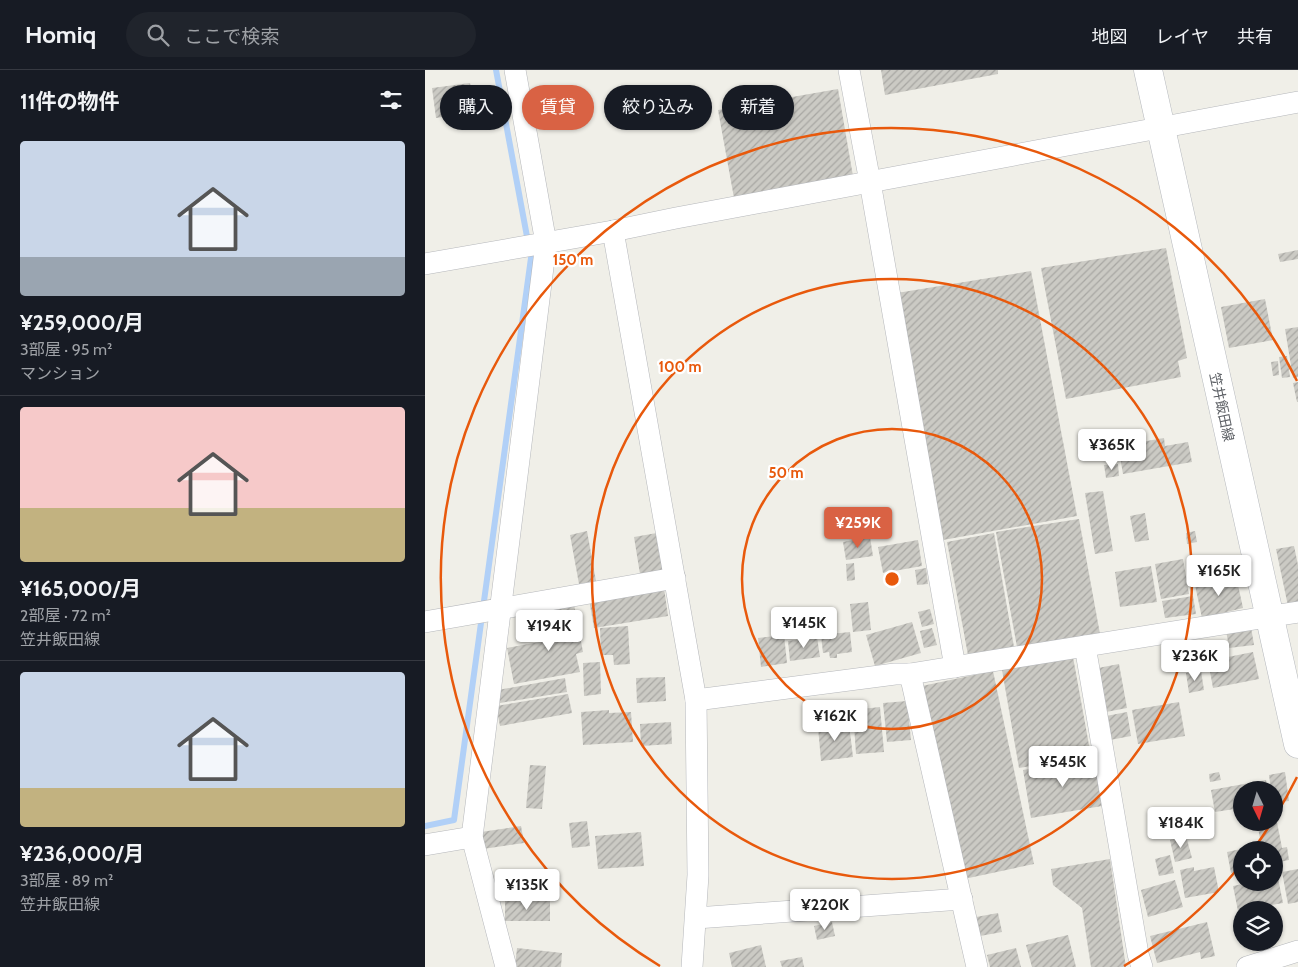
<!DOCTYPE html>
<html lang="ja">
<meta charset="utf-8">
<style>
body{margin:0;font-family:Cabin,"Noto Sans JP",sans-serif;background:#20242c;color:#f1f3f6;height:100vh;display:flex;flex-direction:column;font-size:19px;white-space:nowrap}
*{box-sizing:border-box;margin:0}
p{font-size:16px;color:#9ea1a6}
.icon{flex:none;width:28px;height:28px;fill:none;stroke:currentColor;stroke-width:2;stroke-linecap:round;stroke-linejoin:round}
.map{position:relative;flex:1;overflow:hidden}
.side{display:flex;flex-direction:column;background:#171b24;width:425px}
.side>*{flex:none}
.top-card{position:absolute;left:15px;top:15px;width:475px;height:45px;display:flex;gap:10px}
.needle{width:32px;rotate:175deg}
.buttons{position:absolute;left:808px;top:711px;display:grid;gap:10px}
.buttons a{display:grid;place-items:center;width:50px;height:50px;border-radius:50%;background:#171b24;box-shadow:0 1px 4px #0004;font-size:25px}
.price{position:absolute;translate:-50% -42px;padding:0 11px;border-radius:5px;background:#fff;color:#222;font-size:16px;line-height:32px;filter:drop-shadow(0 1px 2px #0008)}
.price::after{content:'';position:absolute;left:50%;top:30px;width:15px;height:11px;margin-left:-8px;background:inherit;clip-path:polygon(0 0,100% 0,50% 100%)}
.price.selected{background:#d96244;color:#fff}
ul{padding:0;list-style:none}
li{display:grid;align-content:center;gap:10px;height:265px;padding:0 20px}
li+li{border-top:1px solid #363941}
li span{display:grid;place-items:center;height:155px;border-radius:5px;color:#555}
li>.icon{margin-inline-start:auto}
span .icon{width:90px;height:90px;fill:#fffc;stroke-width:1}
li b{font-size:21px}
h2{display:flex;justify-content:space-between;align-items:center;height:60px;padding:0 20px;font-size:21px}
.chip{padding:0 18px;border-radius:22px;background:#171b24;box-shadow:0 1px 4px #0004;font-size:18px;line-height:45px}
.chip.selected{background:#d96244;color:#fff}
header{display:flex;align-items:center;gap:30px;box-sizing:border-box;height:70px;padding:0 25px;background:#171b24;border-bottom:1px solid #363941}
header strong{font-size:24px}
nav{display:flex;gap:28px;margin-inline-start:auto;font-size:18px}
.search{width:350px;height:45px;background:#20242c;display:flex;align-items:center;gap:12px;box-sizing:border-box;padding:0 18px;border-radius:28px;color:#9ea1a6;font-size:19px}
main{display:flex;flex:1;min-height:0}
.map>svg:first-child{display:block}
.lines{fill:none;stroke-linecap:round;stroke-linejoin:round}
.stream{stroke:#b1d0f7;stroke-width:6}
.building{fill:url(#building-hatch)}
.minor-casing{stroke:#b5b7bb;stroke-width:22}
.secondary-casing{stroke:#b6b9be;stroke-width:29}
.minor{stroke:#fff;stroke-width:21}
.secondary{stroke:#fff;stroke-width:28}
.ring{fill:none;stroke:#e8590c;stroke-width:2.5}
.labels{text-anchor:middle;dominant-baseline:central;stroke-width:4.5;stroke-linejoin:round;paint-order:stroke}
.street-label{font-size:14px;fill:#5f6267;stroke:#fff}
.centre{fill:#e8590c;stroke:#fff;stroke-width:2.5}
.ring-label{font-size:15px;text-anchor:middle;font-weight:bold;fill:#e8590c;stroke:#fff;stroke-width:4.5;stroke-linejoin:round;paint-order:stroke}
</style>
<header>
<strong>Homiq</strong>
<div class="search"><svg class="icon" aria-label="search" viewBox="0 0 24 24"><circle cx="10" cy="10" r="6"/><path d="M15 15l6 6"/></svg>ここで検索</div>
<nav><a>地図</a><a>レイヤ</a><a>共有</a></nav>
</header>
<main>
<section class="side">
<h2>11件の物件<svg class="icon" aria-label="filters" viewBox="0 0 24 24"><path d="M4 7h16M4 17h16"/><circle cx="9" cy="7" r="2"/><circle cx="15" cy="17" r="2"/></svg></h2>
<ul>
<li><span style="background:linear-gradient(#c9d6e8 75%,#9aa5b1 0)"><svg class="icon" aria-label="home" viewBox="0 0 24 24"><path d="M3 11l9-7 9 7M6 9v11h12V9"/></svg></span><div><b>¥259,000/月</b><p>3部屋 · 95 m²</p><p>マンション</p></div></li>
<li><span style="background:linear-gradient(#f6c9c9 65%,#c2b280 0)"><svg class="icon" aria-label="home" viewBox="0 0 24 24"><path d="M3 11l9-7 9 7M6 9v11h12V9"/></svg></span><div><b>¥165,000/月</b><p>2部屋 · 72 m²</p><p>笠井飯田線</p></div></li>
<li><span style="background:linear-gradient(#c9d6e8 75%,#c2b280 0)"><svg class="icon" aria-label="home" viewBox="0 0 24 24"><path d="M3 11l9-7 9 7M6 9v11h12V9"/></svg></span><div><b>¥236,000/月</b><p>3部屋 · 89 m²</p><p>笠井飯田線</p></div></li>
</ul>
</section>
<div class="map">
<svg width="873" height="897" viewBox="0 0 873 897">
<defs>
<pattern id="building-hatch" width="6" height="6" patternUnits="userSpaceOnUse" patternTransform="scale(1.25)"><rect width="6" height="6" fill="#cbcac4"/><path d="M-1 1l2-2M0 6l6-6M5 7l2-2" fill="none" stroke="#a8a7a3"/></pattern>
</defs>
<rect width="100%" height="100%" fill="#f0efe8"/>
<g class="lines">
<polyline class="stream" points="0,756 29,750 106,188 71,0"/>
</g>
<g class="building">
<polygon points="456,0 573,0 573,4 460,25"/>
<polygon points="45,13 50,42 11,48 7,18"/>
<polygon points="413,19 428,106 309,128 293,40"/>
<polygon points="741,178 762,288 753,291 756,307 641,329 616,198"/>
<polygon points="873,180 873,189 855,192 853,184"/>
<polygon points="606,201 652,446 518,470 472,223"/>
<polygon points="840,229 848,270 804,278 796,237"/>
<polygon points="873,257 873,307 868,308 860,259"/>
<polygon points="862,286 865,307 857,308 854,287"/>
<polygon points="853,291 854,305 848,306 846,292"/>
<polygon points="873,312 873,332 872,332 868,313"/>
<polygon points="739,368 740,376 763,372 767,392 698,404 693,376"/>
<polygon points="693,394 694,406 681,408 679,395"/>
<polygon points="678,421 688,481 670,484 660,423"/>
<polygon points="720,443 724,470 710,472 705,446"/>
<polygon points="654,449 675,564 592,577 571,462"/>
<polygon points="162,461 171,511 154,514 145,465"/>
<polygon points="770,461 772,472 762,474 761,463"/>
<polygon points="232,463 238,501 215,504 209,467"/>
<polygon points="569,463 589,577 543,585 522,472"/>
<polygon points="445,467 448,486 421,490 418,472"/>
<polygon points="493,470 497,496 458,503 453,477"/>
<polygon points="869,476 873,495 873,534 863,536 851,479"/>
<polygon points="758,489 764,524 736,529 730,494"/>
<polygon points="429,493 430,510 422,511 421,494"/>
<polygon points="726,496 732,532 695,537 690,502"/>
<polygon points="501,498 503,514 492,515 490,500"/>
<polygon points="811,506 818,538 777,548 770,515"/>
<polygon points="239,518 243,546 169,558 164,529"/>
<polygon points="768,526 771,544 740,548 737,531"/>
<polygon points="443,532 446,560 428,562 425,534"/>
<polygon points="149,534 158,582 151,584 155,602 89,614 82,578 136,568 130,538"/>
<polygon points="505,539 509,554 497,557 493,542"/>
<polygon points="487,552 496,583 450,596 441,565"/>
<polygon points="203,556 205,594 189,595 188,585 176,585 175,558"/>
<polygon points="826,557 829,575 804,578 801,560"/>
<polygon points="507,558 512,575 499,578 495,561"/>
<polygon points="425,562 427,582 412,584 412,588 405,588 404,582 398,583 396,565"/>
<polygon points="359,565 362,593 336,597 333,568"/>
<polygon points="392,567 395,587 365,591 363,571"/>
<polygon points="802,581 803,587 828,582 834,609 788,618 782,585"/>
<polygon points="648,587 666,686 594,698 577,600"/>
<polygon points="175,592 176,624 159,626 158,593"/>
<polygon points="694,594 702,638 681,642 673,598"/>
<polygon points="568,601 609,794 539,809 497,616"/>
<polygon points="776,601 779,620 764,623 761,603"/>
<polygon points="240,607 241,631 212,633 211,608"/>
<polygon points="140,608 142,622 75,633 73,620"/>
<polygon points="143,624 147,643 75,656 71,636"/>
<polygon points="482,631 486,670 462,672 458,633"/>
<polygon points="754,632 760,666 713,674 707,640"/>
<polygon points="455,637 459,682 431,684 428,640"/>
<polygon points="184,640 184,643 206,642 208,672 158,675 156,642"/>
<polygon points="702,642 706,666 685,670 681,646"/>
<polygon points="246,652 247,674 216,676 215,654"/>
<polygon points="424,654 428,687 396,691 393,657"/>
<polygon points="669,688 677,736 606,748 598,700"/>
<polygon points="105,695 121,696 117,739 101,738"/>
<polygon points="794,702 796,710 785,712 784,704"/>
<polygon points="860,702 864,731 849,733 849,720 846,720 844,705"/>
<polygon points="841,710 843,720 816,720 816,738 790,742 786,720"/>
<polygon points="849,747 851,747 857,778 862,777 864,790 849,793 849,780 837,780 832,752 849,752"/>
<polygon points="162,751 165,776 147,778 144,753"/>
<polygon points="96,756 99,773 58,779 56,762"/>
<polygon points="216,762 219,796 173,799 170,766"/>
<polygon points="761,766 767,788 750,792 745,770"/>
<polygon points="834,776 834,780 817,780 817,779"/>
<polygon points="816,779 816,801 806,803 802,782"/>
<polygon points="745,785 749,803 734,806 730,789"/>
<polygon points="685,789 701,897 666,897 657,838 628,815 626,799"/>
<polygon points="769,797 769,801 789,797 794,822 760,828 755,800"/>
<polygon points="873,799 873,832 863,834 857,802"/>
<polygon points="853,808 858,833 813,841 808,816 827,812 849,812 849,809"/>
<polygon points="750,810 758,837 723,847 716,820"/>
<rect x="80" y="831" width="45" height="20"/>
<polygon points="573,843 577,862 555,866 551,847"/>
<polygon points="407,852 410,866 392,870 389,856"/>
<polygon points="782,852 790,886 776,889 775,882 732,893 725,866"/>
<polygon points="643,865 651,897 607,897 601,875"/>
<polygon points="336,875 341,897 307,897 304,883"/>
<polygon points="92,878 137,883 136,897 90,897"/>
<polygon points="591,878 596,897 565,897 562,885"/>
<polygon points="377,887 379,897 357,897 355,891"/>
</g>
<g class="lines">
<g class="minor-casing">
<g id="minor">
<polyline points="424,0 445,112 530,597"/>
<polyline points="188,161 271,630 470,604 485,604 873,542"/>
<polyline points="0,194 188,161 251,148 873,32"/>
<polyline points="0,552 250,508"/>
<polyline points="660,576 713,884 717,897"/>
<polyline points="485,604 552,897"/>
<polyline points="0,775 47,767"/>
<polyline points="271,848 537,829"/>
<polyline points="81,897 47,767 121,173 90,0"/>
<polyline points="267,897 273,805 271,630"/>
<polyline points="822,897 873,881"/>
</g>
</g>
<g class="secondary-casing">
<polyline id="secondary" points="723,0 873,674"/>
</g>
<use href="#minor" class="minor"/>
<use href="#secondary" class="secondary"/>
</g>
<g class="ring">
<circle cx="467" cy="509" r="150"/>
<circle cx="467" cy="509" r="300"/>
<path d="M872 707A451 451 0 0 1 849 748M845 755A451 451 0 0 1 830 777M815 796A451 451 0 0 1 699 896M235 896A451 451 0 1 1 872 311"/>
</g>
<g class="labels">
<g class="street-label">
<text transform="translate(797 337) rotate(78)">笠井飯田線</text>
</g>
</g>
<circle cx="467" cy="509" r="8" class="centre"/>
<g class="ring-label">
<text x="148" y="195">150 m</text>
<text x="255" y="302">100 m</text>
<text x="361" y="408">50 m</text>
</g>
</svg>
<div class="buttons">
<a><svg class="needle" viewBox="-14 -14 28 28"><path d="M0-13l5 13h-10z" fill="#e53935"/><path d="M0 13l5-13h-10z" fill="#9ea1a6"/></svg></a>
<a><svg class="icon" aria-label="locate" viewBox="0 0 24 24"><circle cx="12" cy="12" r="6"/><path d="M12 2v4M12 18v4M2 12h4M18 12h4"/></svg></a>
<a><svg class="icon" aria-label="layers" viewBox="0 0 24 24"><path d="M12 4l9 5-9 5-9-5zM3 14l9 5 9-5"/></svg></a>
</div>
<b class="price" style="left:687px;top:401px">¥365K</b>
<b class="price selected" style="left:433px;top:479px">¥259K</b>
<b class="price" style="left:794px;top:527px">¥165K</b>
<b class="price" style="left:379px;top:579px">¥145K</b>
<b class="price" style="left:124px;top:582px">¥194K</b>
<b class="price" style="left:770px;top:612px">¥236K</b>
<b class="price" style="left:410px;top:672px">¥162K</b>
<b class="price" style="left:638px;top:718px">¥545K</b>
<b class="price" style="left:756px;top:779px">¥184K</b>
<b class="price" style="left:102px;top:841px">¥135K</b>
<b class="price" style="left:400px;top:861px">¥220K</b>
<div class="top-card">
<a class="chip">購入</a>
<a class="chip selected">賃貸</a>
<a class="chip">絞り込み</a>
<a class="chip">新着</a>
</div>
</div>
</main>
